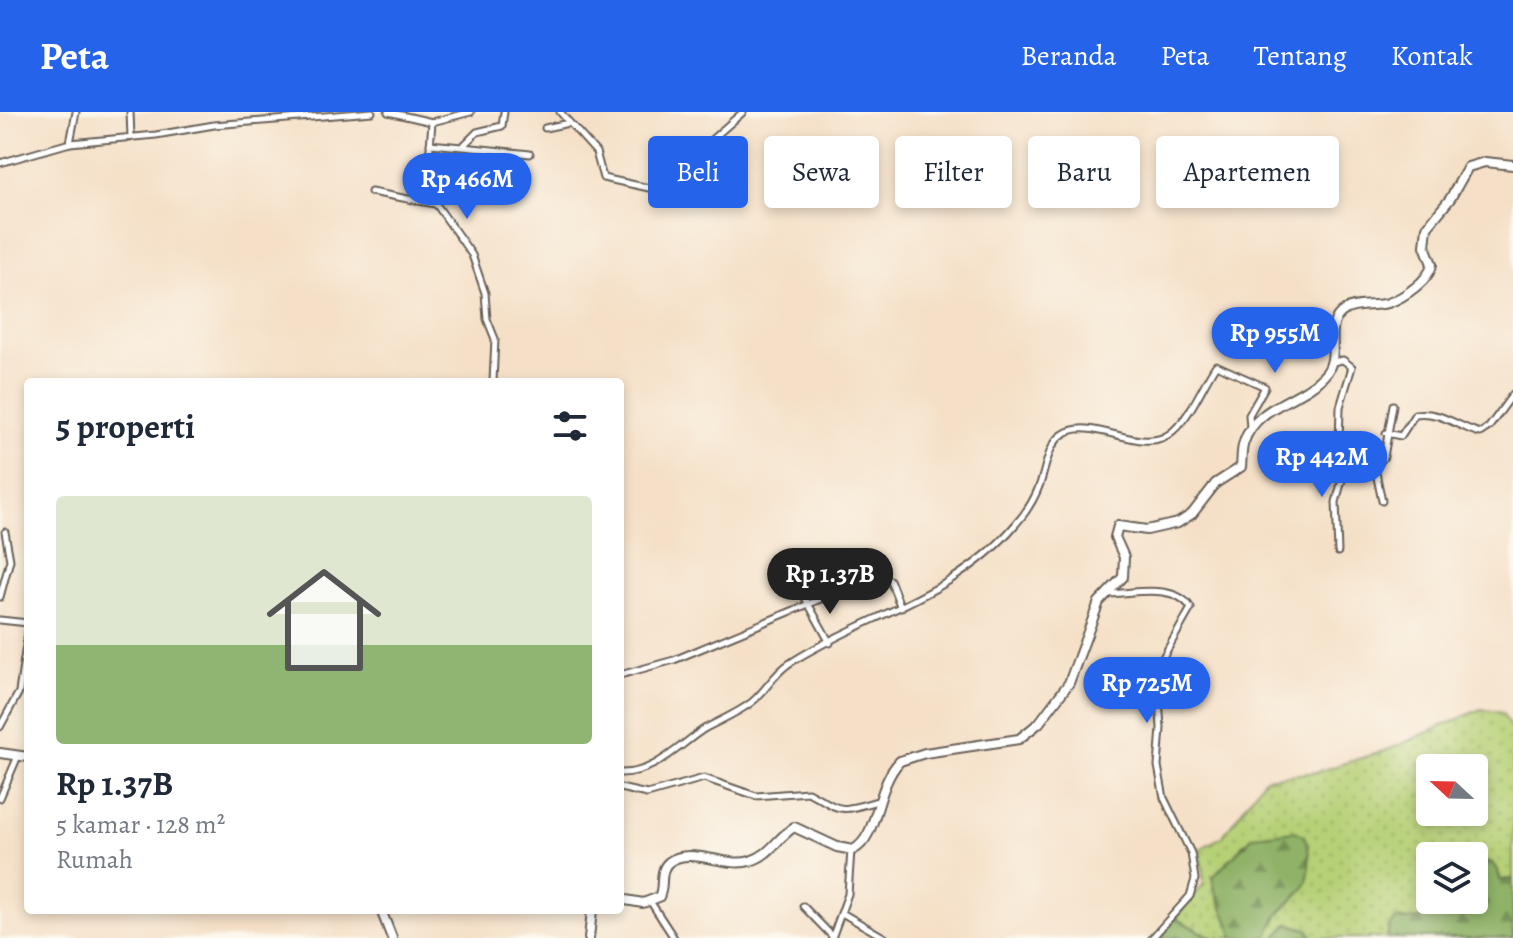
<!DOCTYPE html>
<html lang="id">
<meta charset="utf-8">
<style>
body{margin:0;font-family:Alegreya,serif;background:#f6f6f7;color:#1f2937;height:100vh;display:flex;flex-direction:column;font-size:30px;white-space:nowrap}
*{box-sizing:border-box;margin:0}
p{font-size:26px;color:#747a83}
.icon{flex:none;width:44px;height:44px;fill:none;stroke:currentColor;stroke-width:2;stroke-linecap:round;stroke-linejoin:round}
.map{position:relative;flex:1;overflow:hidden}
.side{position:absolute;left:24px;top:266px;width:600px;height:536px;display:flex;flex-direction:column;background:#fff;border-radius:8px;box-shadow:0 4px 12px #0003}
.side>*{flex:none}
.hud{position:absolute;left:648px;top:24px;width:744px;height:72px;display:flex;gap:16px}
.needle{width:52px;rotate:292deg}
.fabs{position:absolute;left:1416px;top:642px;display:grid;gap:16px}
.fabs a{display:grid;place-items:center;width:72px;height:72px;border-radius:8px;background:#fff;box-shadow:0 4px 12px #0003;font-size:40px}
.price{position:absolute;translate:-50% -68px;padding:0 18px;border-radius:28px;background:#2563eb;color:#fff;font-size:26px;line-height:52px;filter:drop-shadow(0 2px 4px #0008)}
.price::after{content:'';position:absolute;left:50%;top:48px;width:24px;height:18px;margin-left:-12px;background:inherit;clip-path:polygon(0 0,100% 0,50% 100%)}
.price.current{background:#222;color:#fff}
ul{padding:0;list-style:none}
li{display:grid;align-content:center;gap:16px;height:424px;padding:0 32px}
li+li{border-top:2px solid #e0e1e3}
li span{display:grid;place-items:center;height:248px;border-radius:8px;color:#555}
li>.icon{margin-inline-start:auto}
span .icon{width:144px;height:144px;fill:#fffc;stroke-width:1}
li b{font-size:34px}
h2{display:flex;justify-content:space-between;align-items:center;height:96px;padding:0 32px;font-size:34px}
.chip{padding:0 28px;border-radius:8px;background:#fff;box-shadow:0 4px 12px #0003;font-size:28px;line-height:72px}
.chip.current{background:#2563eb;color:#fff}
header{display:flex;align-items:center;gap:48px;box-sizing:border-box;height:112px;padding:0 40px;background:#2563eb;color:#fff}
header strong{font-size:38px}
nav{display:flex;gap:44px;margin-inline-start:auto;font-size:28px}
.map>svg:first-child{display:block}
.grass{fill:url(#grass-dots);stroke:#697649;stroke-width:2;fill-rule:evenodd}
.forest{fill:url(#forest-firs);stroke:#566742;stroke-width:2}
.lines{fill:none;stroke-linecap:round;stroke-linejoin:round}
.street-casing{stroke:#686158;stroke-width:9}
.primary-casing{stroke:#686158;stroke-width:12}
.street{stroke:#fff;stroke-width:5}
.primary{stroke:#fff;stroke-width:8}
</style>
<header>
<strong>Peta</strong>
<nav><a>Beranda</a><a>Peta</a><a>Tentang</a><a>Kontak</a></nav>
</header>
<div class="map">
<svg width="1513" height="826" viewBox="0 0 1513 826">
<defs>
<pattern id="grass-dots" width="8" height="8" patternUnits="userSpaceOnUse" patternTransform="scale(2)"><rect width="8" height="8" fill="#b6d076"/><path d="M2 2h.1M6 6h.1" fill="none" stroke="#9cb266" stroke-width="1.8" stroke-linecap="round"/></pattern>
<pattern id="forest-firs" width="22" height="20" patternUnits="userSpaceOnUse" patternTransform="scale(2)"><rect width="22" height="20" fill="#90b267"/><path d="M5 1l3.5 6h-7zM16 11l3.5 6h-7z" fill="#759054"/></pattern>
</defs>
<rect width="100%" height="100%" fill="#fbf7ec"/>
<filter id="ink" filterUnits="userSpaceOnUse"><feTurbulence type="fractalNoise" baseFrequency=".0125" numOctaves="2"/><feDisplacementMap in="SourceGraphic" scale="16" xChannelSelector="R" yChannelSelector="G"/><feConvolveMatrix kernelMatrix="1 2 1 2 8 2 1 2 1" color-interpolation-filters="sRGB"/></filter>
<filter id="wash" filterUnits="userSpaceOnUse"><feTurbulence type="fractalNoise" baseFrequency=".006" numOctaves="4" result="noise"/><feDisplacementMap in="SourceGraphic" scale="32" xChannelSelector="R" yChannelSelector="G"/><feGaussianBlur stdDeviation="1.8" result="paint"/><feColorMatrix in="noise" values="0 0 0 0 0 0 0 0 0 0 0 0 0 0 0 0 0 1.4 0 .05"/><feComposite in="paint" operator="in"/></filter>
<g filter="url(#wash)">
<rect width="100%" height="100%" fill="#f5e0c7"/>
<path class="grass" d="M1481,597l21,4 11,19v147l-13,1 -20,-17 -6,5v-12h-44v44h9c-9,21 -23,21 -43,20l-7,8 -2,10h-74l-5,-9 -20,-5 -13,14h-7c6,-30 41,-46 40,-71 0,-10 -9,-25 -13,-35l-51,11 -21,28 -10,6c0,21 17,39 20,61h-21l-37,-20 29,-34 -4,-35 23,-13 42,-58 52,-6 73,-23zM1430,656h44v44h-44z"/>
<g class="forest">
<path d="M1295,719l9,5c7,13 8,45 -3,56 -16,16 -28,23 -33,46h-35c-3,-22 -20,-40 -20,-61l40,-41z"/>
<path d="M1491,750l7,8 2,10 13,-1v59h-126l2,-10 7,-9c21,2 34,2 43,-19h35v-32l6,-5z"/>
<polygon points="1175,806 1209,824 1212,826 1159,826"/>
<polygon points="1288,812 1308,817 1313,826 1275,826"/>
</g>
</g>
<g filter="url(#ink)">
<g class="lines">
<g class="street-casing">
<g id="street">
<polyline points="130,0 131,25"/>
<polyline points="388,0 432,10 427,73 436,92 472,143 485,181 487,207 495,227 493,270"/>
<polyline points="560,0 596,40 603,66 649,76 659,74 743,0"/>
<polyline points="432,10 471,0"/>
<polyline points="545,16 569,11"/>
<polyline points="70,31 76,0"/>
<polyline points="430,32 462,35 477,20 502,14 504,0"/>
<polyline points="463,35 530,42"/>
<polyline points="0,51 70,31 156,23 214,13 372,0"/>
<polyline points="371,80 435,92"/>
<polyline points="1332,250 1343,248 1352,255 1340,295 1339,333 1350,343 1375,356 1382,389"/>
<path d="M1386,321l15,3 14,-22c24,-4 43,13 65,19l9,-6 24,-33"/>
<polyline points="1375,356 1384,345 1393,293"/>
<polyline points="1338,440 1336,390 1345,357 1339,334"/>
<polyline points="794,466 830,531"/>
<path d="M1106,482c25,0 69,-12 85,14l-34,60 4,60 -3,38 6,32 27,55 4,26 -5,17 -38,42"/>
<polyline points="0,485 10,448 5,420"/>
<polyline points="0,508 28,511"/>
<polyline points="620,563 674,548 859,471 882,466 890,468 901,496"/>
<polyline points="0,615 19,580 28,520"/>
<path d="M620,661c34,1 58,-27 84,-44 16,-9 34,-16 48,-27 14,-11 22,-29 38,-39 75,-48 165,-66 225,-138 10,-11 20,-27 25,-41 6,-16 8,-39 22,-49 30,-22 82,24 111,-4 19,-17 29,-45 43,-66l49,22 -16,28 1,13"/>
<path d="M620,676l27,6 57,-16 52,18 52,-4c35,19 28,21 69,9"/>
<polyline points="0,686 18,644"/>
<polyline points="650,789 674,826"/>
<polyline points="803,794 832,824"/>
<polyline points="842,801 885,826"/>
<polyline points="832,826 848,782 851,738"/>
</g>
</g>
<g class="primary-casing">
<g id="primary">
<polyline points="0,641 28,645"/>
<path d="M620,787l23,4 16,-6c6,-11 -1,-26 10,-35 21,-16 56,6 81,-1 21,-6 27,-23 44,-34l43,20 16,3c26,-13 22,-63 47,-89l25,-8 94,-14 20,-16 30,-40 30,-81 24,-25 1,-20 -9,-20 3,-11 29,4 31,-7 14,-9 24,-31 25,-16c1,-8 0,-17 3,-25 13,-39 60,-41 83,-70 14,-19 -5,-48 18,-62 13,-7 29,-3 43,-7 15,-5 42,-23 44,-39l-7,-18 2,-19 23,-28 18,-32 17,-5 28,3"/>
<polyline points="381,798 392,826"/>
<polyline points="589,826 592,798"/>
</g>
</g>
<use href="#street" class="street"/>
<use href="#primary" class="primary"/>
</g>
</g>
</svg>
<div class="fabs">
<a><svg class="needle" viewBox="-14 -14 28 28"><path d="M0-13l5 13h-10z" fill="#e53935"/><path d="M0 13l5-13h-10z" fill="#747a83"/></svg></a>
<a><svg class="icon" aria-label="layers" viewBox="0 0 24 24"><path d="M12 4l9 5-9 5-9-5zM3 14l9 5 9-5"/></svg></a>
</div>
<b class="price" style="left:467px;top:109px">Rp 466M</b>
<b class="price" style="left:1275px;top:263px">Rp 955M</b>
<b class="price" style="left:1322px;top:387px">Rp 442M</b>
<b class="price current" style="left:830px;top:504px">Rp 1.37B</b>
<b class="price" style="left:1147px;top:613px">Rp 725M</b>
<div class="hud">
<a class="chip current">Beli</a>
<a class="chip">Sewa</a>
<a class="chip">Filter</a>
<a class="chip">Baru</a>
<a class="chip">Apartemen</a>
</div>
<section class="side">
<h2>5 properti<svg class="icon" aria-label="filters" viewBox="0 0 24 24"><path d="M4 7h16M4 17h16"/><circle cx="9" cy="7" r="2"/><circle cx="15" cy="17" r="2"/></svg></h2>
<ul>
<li><span style="background:linear-gradient(#dfe7d0 60%,#8fb573 0)"><svg class="icon" aria-label="home" viewBox="0 0 24 24"><path d="M3 11l9-7 9 7M6 9v11h12V9"/></svg></span><div><b>Rp 1.37B</b><p>5 kamar · 128 m²</p><p>Rumah</p></div></li>
</ul>
</section>
</div>
